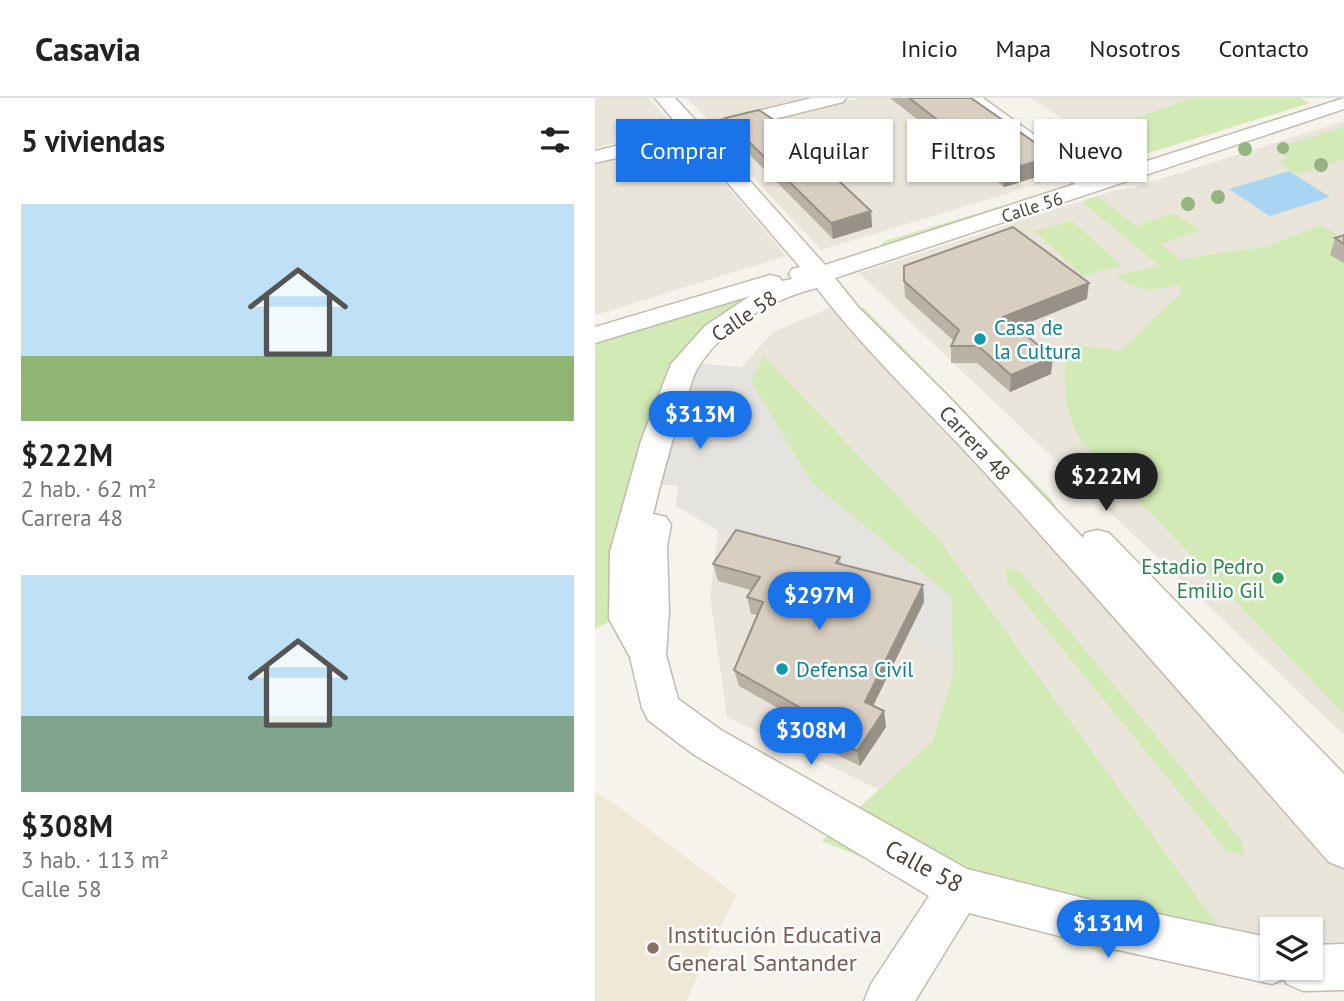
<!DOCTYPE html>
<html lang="es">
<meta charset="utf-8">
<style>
body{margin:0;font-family:"PT Sans",sans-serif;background:#f2f2f2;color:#222;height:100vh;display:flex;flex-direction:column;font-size:26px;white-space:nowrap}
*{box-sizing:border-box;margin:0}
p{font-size:23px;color:#767676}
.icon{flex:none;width:38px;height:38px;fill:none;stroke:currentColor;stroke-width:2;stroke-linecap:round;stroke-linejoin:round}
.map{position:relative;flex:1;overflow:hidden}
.side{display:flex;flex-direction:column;background:#fff;width:595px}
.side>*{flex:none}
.hud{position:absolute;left:21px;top:21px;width:623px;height:63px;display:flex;gap:14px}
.controls{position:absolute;left:665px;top:819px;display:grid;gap:14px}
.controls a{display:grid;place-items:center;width:63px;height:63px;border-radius:0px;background:#fff;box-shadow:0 2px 5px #0004;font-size:35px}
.price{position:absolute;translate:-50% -60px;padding:0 16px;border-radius:24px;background:#1a73e8;color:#fff;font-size:23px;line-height:46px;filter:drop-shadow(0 2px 4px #0008)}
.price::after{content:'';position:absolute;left:50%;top:42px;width:21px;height:16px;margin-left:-10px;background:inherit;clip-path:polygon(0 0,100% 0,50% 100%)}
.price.active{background:#222;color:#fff}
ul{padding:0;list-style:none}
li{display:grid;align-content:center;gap:14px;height:371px;padding:0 21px}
li span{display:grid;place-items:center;height:217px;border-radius:0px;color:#555}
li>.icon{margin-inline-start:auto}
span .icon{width:126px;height:126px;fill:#fffc;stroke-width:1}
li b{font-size:30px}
h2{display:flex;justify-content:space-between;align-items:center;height:84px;padding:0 21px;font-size:30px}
.tag{padding:0 24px;border-radius:0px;background:#fff;box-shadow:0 2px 5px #0004;font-size:24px;line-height:63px}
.tag.active{background:#1a73e8;color:#fff}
header{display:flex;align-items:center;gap:42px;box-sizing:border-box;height:98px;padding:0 35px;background:#fff;border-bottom:2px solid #e0e0e0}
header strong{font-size:33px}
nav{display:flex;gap:38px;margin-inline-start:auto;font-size:24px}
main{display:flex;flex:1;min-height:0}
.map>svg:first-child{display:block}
.residential{fill:#eae5da}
.education{fill:#efe8d6}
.green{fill:#d2eab5}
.parking{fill:#e5e3e0}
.water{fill:#a9d4f2}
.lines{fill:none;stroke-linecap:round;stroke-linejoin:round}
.minor-casing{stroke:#c2bbae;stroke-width:3}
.minor{fill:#fff;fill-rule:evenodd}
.tree{fill:#97b381}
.wall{fill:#bab2a6}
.shaded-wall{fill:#979187}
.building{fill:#d8cfc1;stroke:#979187;stroke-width:2}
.culture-dot{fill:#0f9aa8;stroke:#fff;stroke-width:2.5}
.leisure-dot{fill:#2e9e5b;stroke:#fff;stroke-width:2.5}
.education-dot{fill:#8d6e63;stroke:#fff;stroke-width:2.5}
.labels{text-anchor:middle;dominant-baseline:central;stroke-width:5;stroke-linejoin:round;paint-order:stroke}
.far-street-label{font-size:18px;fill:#4b4439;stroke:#fff}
.street-label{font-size:21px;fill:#4b4439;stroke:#fff}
.culture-label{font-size:21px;fill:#0d838f;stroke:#fff;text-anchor:start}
.leisure-label{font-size:21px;fill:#27864d;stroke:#fff;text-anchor:end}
.near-street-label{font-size:24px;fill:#4b4439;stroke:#fff}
.near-education-label{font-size:24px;fill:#785e54;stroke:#fff;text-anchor:start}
</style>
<header>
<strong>Casavia</strong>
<nav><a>Inicio</a><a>Mapa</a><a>Nosotros</a><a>Contacto</a></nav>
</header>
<main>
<section class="side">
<h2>5 viviendas<svg class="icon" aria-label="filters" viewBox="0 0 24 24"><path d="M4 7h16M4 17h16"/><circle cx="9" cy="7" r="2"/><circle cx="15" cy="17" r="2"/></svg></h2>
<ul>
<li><span style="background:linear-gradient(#bfe0f5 70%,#8fb573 0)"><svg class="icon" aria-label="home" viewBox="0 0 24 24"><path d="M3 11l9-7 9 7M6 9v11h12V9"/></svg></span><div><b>$222M</b><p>2 hab. · 62 m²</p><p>Carrera 48</p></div></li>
<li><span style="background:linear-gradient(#bfe0f5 65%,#7fa58c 0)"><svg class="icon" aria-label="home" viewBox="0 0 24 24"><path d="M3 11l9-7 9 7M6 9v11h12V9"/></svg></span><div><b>$308M</b><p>3 hab. · 113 m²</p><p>Calle 58</p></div></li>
</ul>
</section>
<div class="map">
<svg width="749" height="903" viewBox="0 0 749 903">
<rect width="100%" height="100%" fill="#f6f3ec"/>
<g class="residential">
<polygon points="0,0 53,0 82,31 0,50"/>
<polygon points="92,0 229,0 118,27"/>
<polygon points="264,0 363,0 470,78 226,152 118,36"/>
<polygon points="436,0 701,0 707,3 528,60"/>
<polygon points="749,23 749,637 264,175 520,92 537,90"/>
<polygon points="95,44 191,158 0,217 0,67"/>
<polygon points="242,207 749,758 749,848 726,855 716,853 716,831 677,831 677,848 633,841 423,758 132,619 115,499 142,274 178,234"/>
</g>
<polygon class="education" points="0,695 20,706 141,797 91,903 0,903"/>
<g class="green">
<polygon points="597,0 705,0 715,5 544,58 504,33"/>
<polygon points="749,29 749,61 703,76 682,65 694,60 679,51"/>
<polygon points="479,86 487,86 298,149 284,149 290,143"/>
<path d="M502,98l39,30 37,-13 27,17 -39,14 19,15 85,-12 56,-22 23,14v475l-263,-273c-17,-30 -21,-65 -11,-97l50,7 61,-58v-8c-29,5 -41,8 -66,-10l45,-9 -78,-64z"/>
<polygon points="477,123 526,167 487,178 440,133"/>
<polygon points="202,179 151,210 93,263 49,466 35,513 0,531 0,241"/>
<polygon points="258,208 269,210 457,402 464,415 450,407"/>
<polygon points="169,258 346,444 623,828 614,839 509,856 227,743 338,643 358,576 356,498 217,385 156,284"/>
<polygon points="411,469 426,474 647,743 649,758 631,752 412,483"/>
</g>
<polygon class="parking" points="95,264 162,271 156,284 217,385 356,498 358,560 243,506 259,478 129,436 81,408 83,388 45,384"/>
<polygon class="water" points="694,73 735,99 675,118 634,91"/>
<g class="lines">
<g class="minor-casing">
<path id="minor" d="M60,0h20l25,27 112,-27h34l-3,4 -134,33 116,130 250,-81 -114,-86h22l111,80 250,-80v11l-509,169 24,30 89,88 135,142 2,-5 12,-3 12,3 235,241v94l-15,-6c-113,-129 -226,-258 -341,-386 -56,-62 -120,-121 -171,-188 -43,10 -94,39 -118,78 -6,8 -8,20 -12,30 -14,39 -24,78 -34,118l13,3 5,8 -4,21 2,65 -3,44 12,44 43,31 246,139 124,31 181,38v30h39v-23l33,-1v46l-41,1 -16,-7 -3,-5 -12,5 -181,-40 -122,-31 -54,88h-51l7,-17 58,-88 -236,-142 -45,-34 -6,-12 -12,-51 -21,-38 1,-67 31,-111 30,-77 34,-38 45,-30 -155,47v-16l175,-52 9,2 3,4 10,-2 -3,-5 3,-5 8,-2 -109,-127 -96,23v-12l87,-21z"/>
</g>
<use href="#minor" class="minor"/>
</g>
<g class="tree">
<circle cx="688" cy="50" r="6"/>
<circle cx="650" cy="51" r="7"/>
<circle cx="726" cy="67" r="7"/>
<circle cx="623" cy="99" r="7"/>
<circle cx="593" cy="106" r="7"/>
</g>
<g class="wall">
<polygon points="295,0 376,0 459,58 458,74 409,89"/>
<polygon points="130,20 276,113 277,129 238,141 133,35"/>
<polygon points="749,137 749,165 735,157 740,140"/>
<polygon points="309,183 492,201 422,230 456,276 415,294 382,265 356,265 356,248 359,243 310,199"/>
<polygon points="245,459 246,466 328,487 329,504 278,608 289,613 291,629 265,668 199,636 195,620 197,618 144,588 139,572 162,517 156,516 152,499 156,492 123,483 118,466"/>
</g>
<g class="shaded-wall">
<polygon points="459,58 458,74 409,89 409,73"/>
<polygon points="276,113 277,129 238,141 236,125"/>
<polygon points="494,185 492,201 408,235 408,219"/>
<polygon points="458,259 456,276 415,294 416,277"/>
<polygon points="328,487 329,504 272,620 270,604"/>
<polygon points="289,613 291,629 265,668 262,653"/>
</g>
<g class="building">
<polygon points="314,0 376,0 459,58 409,73"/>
<polygon points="164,12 179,22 276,113 236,125 130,20"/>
<polygon points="418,129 494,185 408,219 458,259 416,277 383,248 356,248 364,232 309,183 309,168"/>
<polygon points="749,137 749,146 740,140"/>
<polygon points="141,432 245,459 241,465 328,487 270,604 289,613 262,653 195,620 204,609 139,572 168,504 152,499 165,479 118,466"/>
</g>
<g class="culture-dot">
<circle cx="385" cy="241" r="7"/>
<circle cx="187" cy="571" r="7"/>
</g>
<circle class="leisure-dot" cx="683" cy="480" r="7"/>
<circle class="education-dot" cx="58" cy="850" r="7"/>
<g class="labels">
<g class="far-street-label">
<text transform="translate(437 109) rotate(-18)">Calle 56</text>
</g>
<g class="street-label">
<text transform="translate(149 218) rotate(-34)">Calle 58</text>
<text transform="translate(380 345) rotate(47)">Carrera 48</text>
</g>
<g class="culture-label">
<text x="399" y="229">Casa de<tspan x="399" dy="24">la Cultura</tspan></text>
<text x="201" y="571">Defensa Civil</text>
</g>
<g class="leisure-label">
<text x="669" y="468">Estadio Pedro<tspan x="669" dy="24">Emilio Gil</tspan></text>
</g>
<g class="near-street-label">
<text transform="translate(329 768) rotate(28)">Calle 58</text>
</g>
<g class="near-education-label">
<text x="72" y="836">Institución Educativa<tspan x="72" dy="28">General Santander</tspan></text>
</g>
</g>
</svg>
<div class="controls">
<a><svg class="icon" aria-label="layers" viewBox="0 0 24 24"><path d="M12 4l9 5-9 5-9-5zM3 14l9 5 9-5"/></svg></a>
</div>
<b class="price" style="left:105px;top:353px">$313M</b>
<b class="price active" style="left:511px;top:415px">$222M</b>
<b class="price" style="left:224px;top:534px">$297M</b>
<b class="price" style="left:216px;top:669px">$308M</b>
<b class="price" style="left:513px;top:862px">$131M</b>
<div class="hud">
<a class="tag active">Comprar</a>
<a class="tag">Alquilar</a>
<a class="tag">Filtros</a>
<a class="tag">Nuevo</a>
</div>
</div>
</main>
